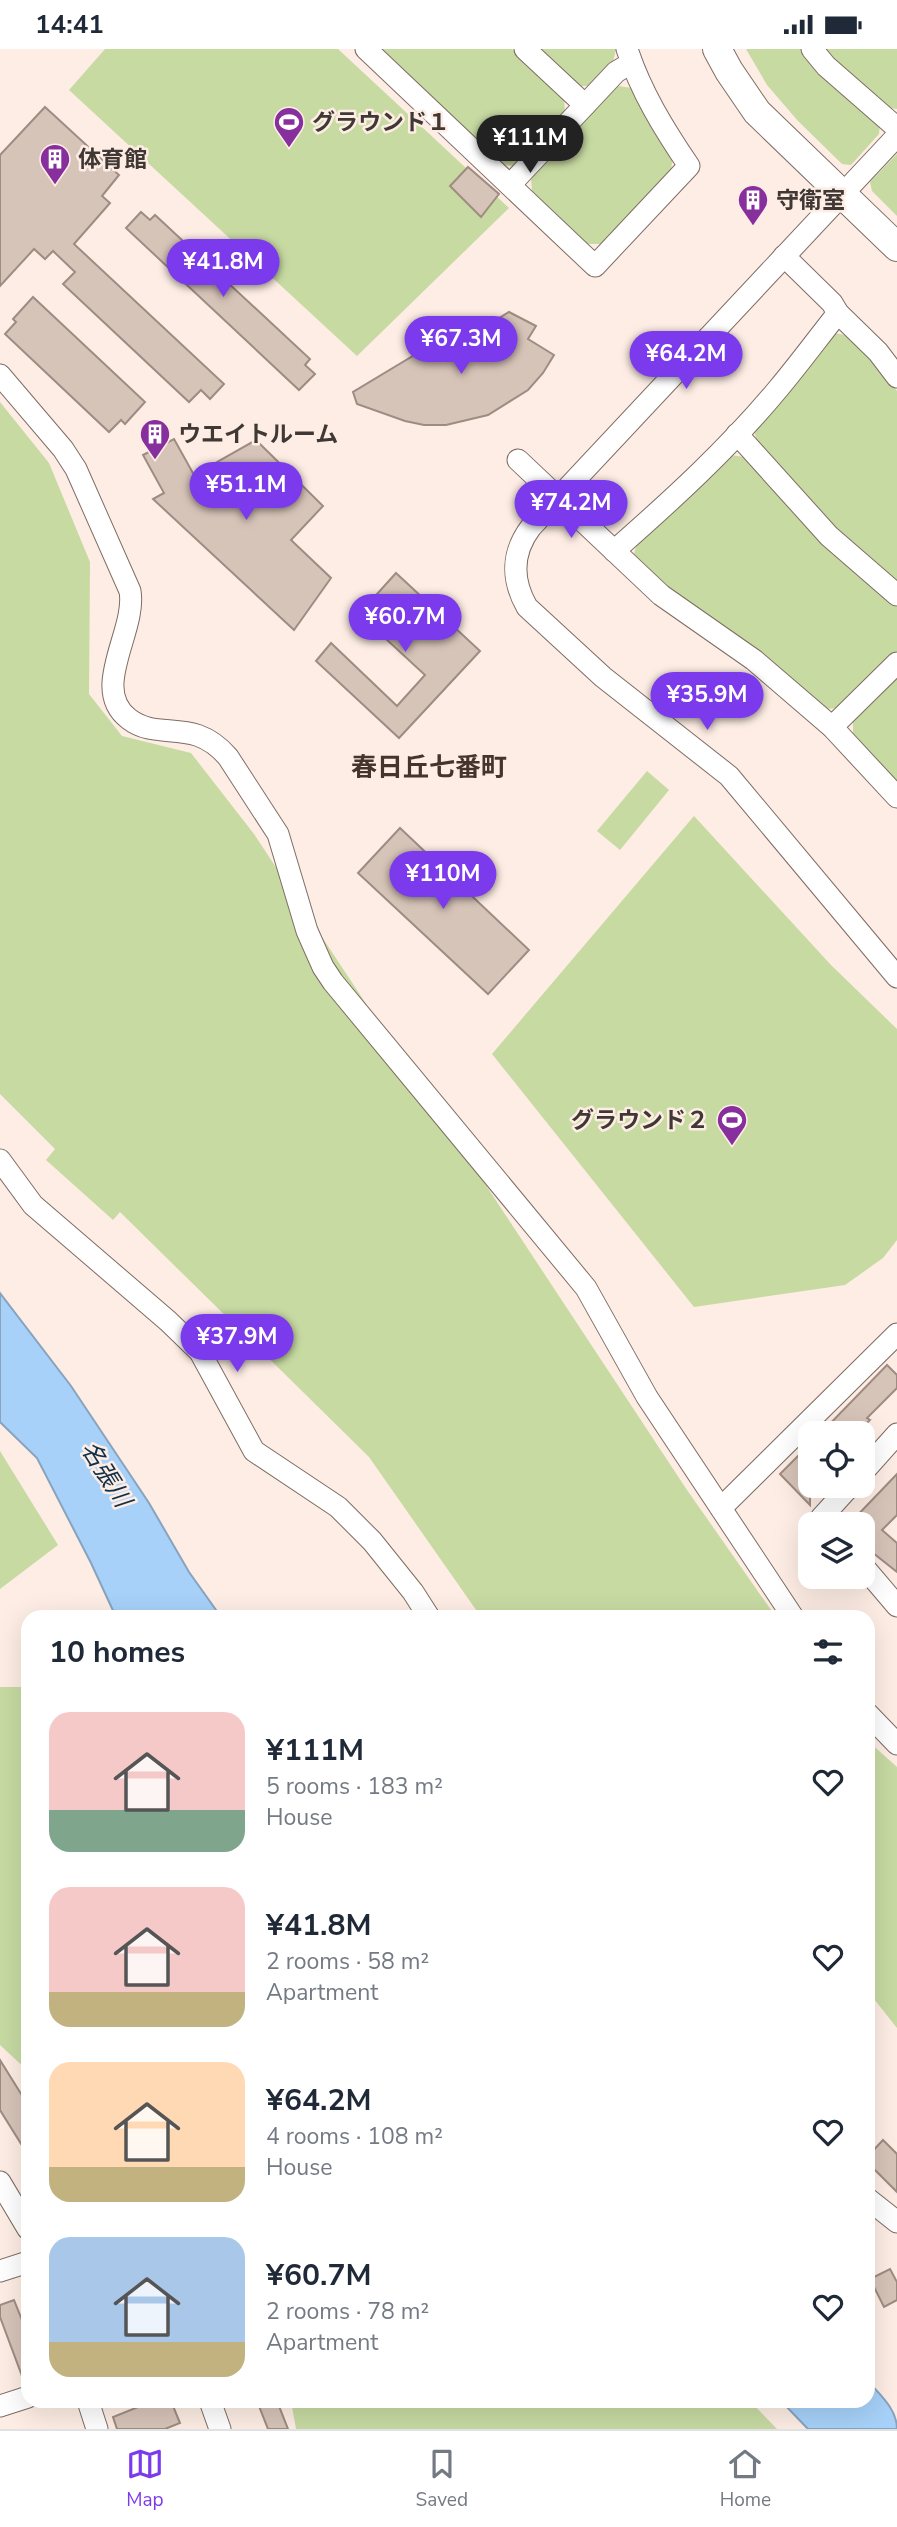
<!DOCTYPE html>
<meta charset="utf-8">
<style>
body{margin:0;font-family:"Nunito Sans","Noto Sans JP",sans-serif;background:#f2f2f3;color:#1f2937;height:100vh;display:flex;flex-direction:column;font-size:26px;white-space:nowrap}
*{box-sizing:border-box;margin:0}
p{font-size:23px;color:#747a83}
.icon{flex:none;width:38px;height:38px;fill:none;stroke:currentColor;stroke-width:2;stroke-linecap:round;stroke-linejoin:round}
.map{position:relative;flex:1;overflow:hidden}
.panel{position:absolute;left:21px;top:1561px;width:854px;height:798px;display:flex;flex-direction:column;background:#fff;border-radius:21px;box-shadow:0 7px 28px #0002}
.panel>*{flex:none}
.buttons{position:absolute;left:798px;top:1372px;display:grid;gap:14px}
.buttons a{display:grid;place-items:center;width:77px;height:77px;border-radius:14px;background:#fff;box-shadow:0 7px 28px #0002;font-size:35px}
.price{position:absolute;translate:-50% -60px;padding:0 16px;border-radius:24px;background:#7c3aed;color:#fff;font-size:23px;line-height:46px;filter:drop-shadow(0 2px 4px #0008)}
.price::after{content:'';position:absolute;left:50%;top:42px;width:21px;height:16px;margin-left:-10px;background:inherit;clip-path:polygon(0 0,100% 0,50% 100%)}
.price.current{background:#222;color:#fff}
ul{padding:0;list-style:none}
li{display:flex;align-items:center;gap:21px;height:175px;padding:0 28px}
li span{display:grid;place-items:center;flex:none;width:196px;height:140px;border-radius:21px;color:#555}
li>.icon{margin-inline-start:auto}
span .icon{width:84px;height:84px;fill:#fffc;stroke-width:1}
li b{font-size:30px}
h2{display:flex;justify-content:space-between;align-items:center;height:84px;padding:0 28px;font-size:30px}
.status{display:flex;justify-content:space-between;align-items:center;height:49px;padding:0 35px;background:#fff;direction:ltr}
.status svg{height:19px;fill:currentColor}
.menu{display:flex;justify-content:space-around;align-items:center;height:98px;border-top:2px solid #e0e1e3;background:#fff;font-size:19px;color:#747a83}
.menu a{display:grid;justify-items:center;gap:4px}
.menu .current{color:#7c3aed}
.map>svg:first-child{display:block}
.green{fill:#c7daa2}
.water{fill:#a7d1f9;stroke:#88a3be;stroke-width:2}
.building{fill:#d7c4b9;stroke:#9e8c82;stroke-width:2}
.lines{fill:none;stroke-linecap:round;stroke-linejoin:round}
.street-casing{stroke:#7e6d63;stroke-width:23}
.secondary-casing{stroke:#7e6d63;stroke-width:30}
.street{stroke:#fff;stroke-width:21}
.secondary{stroke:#fff;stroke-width:28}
.labels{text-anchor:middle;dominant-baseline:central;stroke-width:5;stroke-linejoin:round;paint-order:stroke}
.poi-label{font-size:23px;font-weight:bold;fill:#403834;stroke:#fdede4;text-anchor:start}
.water-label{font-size:24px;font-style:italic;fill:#102f49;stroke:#fdede4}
.quarter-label{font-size:26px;font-weight:bold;fill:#43342c;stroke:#fdede4}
</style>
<div class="status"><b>14:41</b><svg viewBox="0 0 49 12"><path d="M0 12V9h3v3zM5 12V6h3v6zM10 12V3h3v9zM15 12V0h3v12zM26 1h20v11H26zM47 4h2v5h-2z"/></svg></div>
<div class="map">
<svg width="897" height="2380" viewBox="0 0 897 2380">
<rect width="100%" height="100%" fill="#fdede4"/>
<g class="green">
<polygon points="105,0 338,0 509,159 357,307 69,41"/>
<polygon points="379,0 512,0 564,49 565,64 518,117 501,116"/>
<polygon points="537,0 616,0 613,13 592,37 577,37"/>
<polygon points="746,0 801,0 813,17 880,76 879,85 851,116 842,115 798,72 767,36"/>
<polygon points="825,0 897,0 897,60 890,59 834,12"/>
<polygon points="618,37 632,39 673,106 671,122 602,195 588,195 532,143 531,128"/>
<polygon points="897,105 897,167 872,142 870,133"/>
<polygon points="834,284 845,286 871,308 897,342 897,536 830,475 758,395 754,382"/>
<polygon points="0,353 49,414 90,513 89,645 122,687 191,704 254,785 687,1441 776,1568 481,1568 369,1408 120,1163 113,1171 46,1111 55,1100 0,1045"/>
<polygon points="731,406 744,408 897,558 897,602 838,659 827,660 668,541 637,510 634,504 638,492"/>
<polygon points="897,628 897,735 853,686 853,672"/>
<polygon points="647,722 669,741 620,801 597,782"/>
<polygon points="694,767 831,916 897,980 897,1191 883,1209 845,1236 694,1258 492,1005"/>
<polygon points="0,1402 58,1496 0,1540"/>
<polygon points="0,1638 28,1638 28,2022 0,1996"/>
<polygon points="868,1692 897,1718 897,1979 874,1950 868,1971"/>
<polygon points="291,2352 750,2352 777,2380 296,2380"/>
</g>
<g class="water">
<polygon points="0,1244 71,1337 149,1454 189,1523 221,1568 116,1568 91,1514 37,1409 0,1373"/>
<path d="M868,2332c12,14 29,28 29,48h-89l-27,-28h87z"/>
</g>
<g class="building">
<polygon points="45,58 119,126 102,147 110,154 74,195 224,335 210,350 201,341 189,353 63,235 75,223 53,202 45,210 34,200 0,237 0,106"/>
<polygon points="468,118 499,145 481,168 450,137"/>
<polygon points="141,163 150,171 155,166 310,310 305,316 315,325 299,341 126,179"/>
<polygon points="33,248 145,353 125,375 121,371 109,383 5,285 16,273 13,270"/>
<polygon points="509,263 536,277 528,290 554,306 543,324 528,341 488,366 446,376 424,376 405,372 357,355 353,343 441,290 449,300"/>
<polygon points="174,390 194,426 256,391 323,457 291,491 331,529 294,581 153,450 164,444 143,406"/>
<polygon points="396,524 480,602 399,689 316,612 331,594 397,657 425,626 359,565"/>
<polygon points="400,779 529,901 488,945 358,824"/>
<polygon points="887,1316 897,1326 897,1339 867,1369 870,1371 857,1384 821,1384"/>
<polygon points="810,1395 810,1456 780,1425"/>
<polygon points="897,1425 897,1466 882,1481 897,1494 897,1523 863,1496 863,1475 849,1475"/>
<polygon points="0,2011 28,2056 28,2106 0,2061"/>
<polygon points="883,2091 897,2105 897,2143 868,2114 868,2107"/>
<polygon points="890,2220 897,2233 897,2251 884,2258 870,2230"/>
<polygon points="14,2251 28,2286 28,2335 25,2335 0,2268 0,2256"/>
<polygon points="153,2352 171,2352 180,2374 165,2380 117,2380 113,2368"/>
<polygon points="257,2352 277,2352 288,2380 268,2380"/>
</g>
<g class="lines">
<g class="street-casing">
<g id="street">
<path d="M366,0l229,217 94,-100c-25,-37 -48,-74 -62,-117"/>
<polyline points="525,0 585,56"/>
<polyline points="812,0 826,17 897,79"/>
<path d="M897,87l-366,391c-19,25 -20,52 -4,80l76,70 126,99 168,201"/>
<polyline points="510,136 616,23 631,14"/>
<polyline points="784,207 832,254 838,264 878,303 897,328"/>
<path d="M0,326l63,74 13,20 54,122c7,40 -41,98 -1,128 30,23 64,-3 99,38l50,77 29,97 16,36 10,15 253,306 61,109 146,220"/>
<polyline points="737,385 829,487 897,546"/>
<polyline points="518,411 661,546 754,611 832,678 897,748"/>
<path d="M614,502c58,-51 115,-103 164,-162 21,-25 40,-51 60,-76"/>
<polyline points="832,678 897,614"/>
<polyline points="0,1111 33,1156 168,1272 200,1303 254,1402 338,1458 372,1492 413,1543 429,1568"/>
<polyline points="863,1423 897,1385"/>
<polyline points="721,1459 897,1285"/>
<polyline points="827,1475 821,1469 850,1437"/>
<polyline points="863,1517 897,1557"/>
<polyline points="868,1665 897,1695"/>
<polyline points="0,2133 28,2180"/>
<polyline points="868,2150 897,2173"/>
<polyline points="0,2222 28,2213"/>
<polyline points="88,2352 97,2380"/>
<polyline points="210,2352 220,2380"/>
<polyline points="0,2357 28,2348"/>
</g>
</g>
<g class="secondary-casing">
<polyline id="secondary" points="717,0 729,22 757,63 897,198"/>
</g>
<use href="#street" class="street"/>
<use href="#secondary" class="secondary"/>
</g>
<defs>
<g id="stadium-pin" transform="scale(1.575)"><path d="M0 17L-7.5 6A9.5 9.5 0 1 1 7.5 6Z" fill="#872f9c" stroke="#fdede4"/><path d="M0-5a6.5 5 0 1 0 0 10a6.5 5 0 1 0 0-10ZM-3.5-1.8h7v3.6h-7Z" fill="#fff"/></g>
<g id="building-pin" transform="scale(1.575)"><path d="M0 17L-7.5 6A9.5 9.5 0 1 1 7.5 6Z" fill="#872f9c" stroke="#fdede4"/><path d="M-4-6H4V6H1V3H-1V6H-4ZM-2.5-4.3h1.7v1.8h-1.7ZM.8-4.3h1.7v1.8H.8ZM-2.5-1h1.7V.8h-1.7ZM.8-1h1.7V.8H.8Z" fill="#fff"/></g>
</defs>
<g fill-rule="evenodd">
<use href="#stadium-pin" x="289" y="73"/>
<use href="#building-pin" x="55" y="110"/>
<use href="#building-pin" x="753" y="151"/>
<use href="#building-pin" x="155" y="385"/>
<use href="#stadium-pin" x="732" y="1071"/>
</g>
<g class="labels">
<g class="poi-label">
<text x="312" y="73">グラウンド１</text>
<text x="78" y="110">体育館</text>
<text x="776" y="151">守衛室</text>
<text x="178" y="385">ウエイトルーム</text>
<text x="709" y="1071" text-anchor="end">グラウンド２</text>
</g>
<g class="water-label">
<text transform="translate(106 1425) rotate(58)">名張川</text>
</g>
<g class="quarter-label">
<text x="429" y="718">春日丘七番町</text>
</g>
</g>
</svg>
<div class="buttons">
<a><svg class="icon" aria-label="locate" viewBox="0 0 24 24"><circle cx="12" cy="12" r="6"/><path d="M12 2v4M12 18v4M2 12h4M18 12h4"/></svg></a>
<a><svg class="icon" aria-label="layers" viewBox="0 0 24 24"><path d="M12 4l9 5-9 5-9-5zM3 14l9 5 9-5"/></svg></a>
</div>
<b class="price current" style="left:530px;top:126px">¥111M</b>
<b class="price" style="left:223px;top:250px">¥41.8M</b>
<b class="price" style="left:461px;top:327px">¥67.3M</b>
<b class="price" style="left:686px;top:342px">¥64.2M</b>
<b class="price" style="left:246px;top:473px">¥51.1M</b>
<b class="price" style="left:571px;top:491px">¥74.2M</b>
<b class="price" style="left:405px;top:605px">¥60.7M</b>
<b class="price" style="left:707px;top:683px">¥35.9M</b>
<b class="price" style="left:443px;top:862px">¥110M</b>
<b class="price" style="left:237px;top:1325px">¥37.9M</b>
<section class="panel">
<h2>10 homes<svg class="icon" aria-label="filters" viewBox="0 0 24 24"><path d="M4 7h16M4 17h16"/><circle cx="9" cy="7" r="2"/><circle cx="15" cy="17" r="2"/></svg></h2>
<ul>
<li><span style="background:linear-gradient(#f6c9c9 70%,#7fa58c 0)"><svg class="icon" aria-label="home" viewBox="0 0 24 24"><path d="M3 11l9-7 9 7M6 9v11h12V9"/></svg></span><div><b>¥111M</b><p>5 rooms · 183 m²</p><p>House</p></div><svg class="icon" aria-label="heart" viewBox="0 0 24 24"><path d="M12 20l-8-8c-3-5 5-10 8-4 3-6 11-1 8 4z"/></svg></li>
<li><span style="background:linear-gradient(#f6c9c9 75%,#c2b280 0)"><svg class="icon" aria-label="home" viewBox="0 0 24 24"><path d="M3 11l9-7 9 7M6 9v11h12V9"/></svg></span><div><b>¥41.8M</b><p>2 rooms · 58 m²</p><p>Apartment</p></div><svg class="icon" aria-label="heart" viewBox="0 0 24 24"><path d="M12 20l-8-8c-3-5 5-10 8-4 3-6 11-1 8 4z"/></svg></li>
<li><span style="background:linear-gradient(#ffd9b3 75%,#c2b280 0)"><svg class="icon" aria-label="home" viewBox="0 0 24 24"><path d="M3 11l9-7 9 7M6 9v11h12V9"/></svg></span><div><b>¥64.2M</b><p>4 rooms · 108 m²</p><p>House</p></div><svg class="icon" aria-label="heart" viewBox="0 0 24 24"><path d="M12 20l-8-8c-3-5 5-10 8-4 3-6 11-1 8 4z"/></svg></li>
<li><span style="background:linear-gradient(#a9c7e8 75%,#c2b280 0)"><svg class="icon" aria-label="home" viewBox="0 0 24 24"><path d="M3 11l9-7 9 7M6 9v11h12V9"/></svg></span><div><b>¥60.7M</b><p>2 rooms · 78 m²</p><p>Apartment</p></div><svg class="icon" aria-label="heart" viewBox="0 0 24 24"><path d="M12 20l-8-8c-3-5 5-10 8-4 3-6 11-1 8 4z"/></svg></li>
</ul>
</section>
</div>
<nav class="menu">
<a class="current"><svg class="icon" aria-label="map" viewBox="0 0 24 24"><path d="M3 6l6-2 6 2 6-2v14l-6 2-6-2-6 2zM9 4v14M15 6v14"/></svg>Map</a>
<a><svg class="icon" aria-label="saved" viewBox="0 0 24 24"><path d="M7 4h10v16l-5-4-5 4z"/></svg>Saved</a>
<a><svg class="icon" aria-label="home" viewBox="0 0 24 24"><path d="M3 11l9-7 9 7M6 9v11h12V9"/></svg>Home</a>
</nav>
